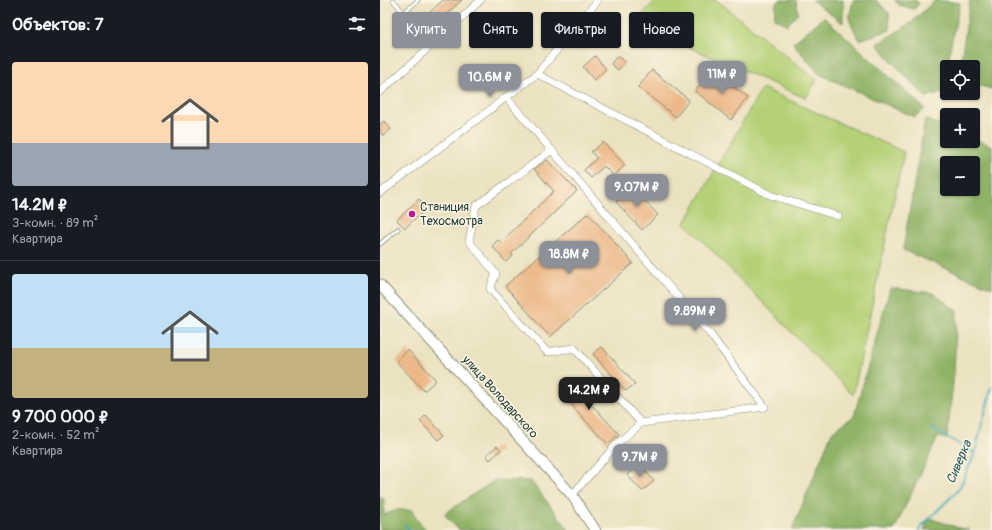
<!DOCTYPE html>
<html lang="ru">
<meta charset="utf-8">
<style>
body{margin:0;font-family:Pangolin,sans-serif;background:#20242c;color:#f1f3f6;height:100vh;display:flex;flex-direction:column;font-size:15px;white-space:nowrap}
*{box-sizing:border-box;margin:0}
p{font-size:13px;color:#9ea1a6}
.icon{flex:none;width:22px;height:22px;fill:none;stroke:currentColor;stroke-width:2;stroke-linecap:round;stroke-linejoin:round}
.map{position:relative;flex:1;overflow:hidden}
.details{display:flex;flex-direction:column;background:#171b24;width:380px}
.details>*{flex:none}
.banner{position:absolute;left:12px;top:12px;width:380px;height:36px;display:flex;gap:8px}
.buttons{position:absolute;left:560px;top:60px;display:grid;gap:8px}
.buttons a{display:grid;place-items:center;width:40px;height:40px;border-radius:4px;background:#171b24;box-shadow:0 1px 3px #0004;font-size:20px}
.price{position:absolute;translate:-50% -34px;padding:0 9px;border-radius:8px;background:#8c9099;color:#fff;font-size:13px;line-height:26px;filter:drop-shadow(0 1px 2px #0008)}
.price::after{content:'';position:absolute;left:50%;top:24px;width:12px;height:9px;margin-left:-6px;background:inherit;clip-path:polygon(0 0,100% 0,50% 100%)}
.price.active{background:#222;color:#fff}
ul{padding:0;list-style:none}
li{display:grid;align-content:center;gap:8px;height:212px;padding:0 12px}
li+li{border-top:1px solid #363941}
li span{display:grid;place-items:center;height:124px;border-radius:4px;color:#555}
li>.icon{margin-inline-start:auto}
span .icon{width:72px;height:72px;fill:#fffc;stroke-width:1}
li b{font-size:17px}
h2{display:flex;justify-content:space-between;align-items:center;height:48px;padding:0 12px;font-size:17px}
.tag{padding:0 14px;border-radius:4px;background:#171b24;box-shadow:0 1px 3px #0004;font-size:14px;line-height:36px}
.tag.active{background:#8c9099;color:#fff}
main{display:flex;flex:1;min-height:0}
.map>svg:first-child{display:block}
.green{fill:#b5d177;stroke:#6a8756}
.forest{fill:#90b368;stroke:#58784e;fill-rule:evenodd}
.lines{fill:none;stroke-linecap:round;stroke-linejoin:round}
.stream{stroke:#41adc0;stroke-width:2}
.building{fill:#ecb889}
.lane-casing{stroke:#85907a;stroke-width:5}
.street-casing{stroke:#85907a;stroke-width:8}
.secondary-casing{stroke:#85907a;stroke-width:12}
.lane{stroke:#fff;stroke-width:3.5}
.street{stroke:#fff;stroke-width:7}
.secondary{stroke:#fff;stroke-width:10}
.poi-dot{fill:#b5179e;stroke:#fcf5e5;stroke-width:1.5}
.labels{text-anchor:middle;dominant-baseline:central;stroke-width:3;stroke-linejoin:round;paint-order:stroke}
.poi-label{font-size:12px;fill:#1f3d34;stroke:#fcf5e5;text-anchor:start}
.street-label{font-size:12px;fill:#1f3d34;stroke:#fcf5e5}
.water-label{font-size:13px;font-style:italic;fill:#295f5e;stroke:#fcf5e5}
</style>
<main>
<section class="details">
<h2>Объектов: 7<svg class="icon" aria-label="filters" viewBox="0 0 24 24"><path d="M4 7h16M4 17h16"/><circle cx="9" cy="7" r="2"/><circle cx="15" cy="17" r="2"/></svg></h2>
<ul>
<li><span style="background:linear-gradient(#ffd9b3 65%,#9aa5b1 0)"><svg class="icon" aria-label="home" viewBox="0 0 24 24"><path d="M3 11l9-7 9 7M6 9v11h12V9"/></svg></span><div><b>14.2M ₽</b><p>3-комн. · 89 m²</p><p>Квартира</p></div></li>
<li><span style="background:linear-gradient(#bfe0f5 60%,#c2b280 0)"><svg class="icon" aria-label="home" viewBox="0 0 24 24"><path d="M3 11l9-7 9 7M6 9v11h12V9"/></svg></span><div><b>9 700 000 ₽</b><p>2-комн. · 52 m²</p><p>Квартира</p></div></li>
</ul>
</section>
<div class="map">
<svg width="612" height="530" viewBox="0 0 612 530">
<rect width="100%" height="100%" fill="#fcf5e5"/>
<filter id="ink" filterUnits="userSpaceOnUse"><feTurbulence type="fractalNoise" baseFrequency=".025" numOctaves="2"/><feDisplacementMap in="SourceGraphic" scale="8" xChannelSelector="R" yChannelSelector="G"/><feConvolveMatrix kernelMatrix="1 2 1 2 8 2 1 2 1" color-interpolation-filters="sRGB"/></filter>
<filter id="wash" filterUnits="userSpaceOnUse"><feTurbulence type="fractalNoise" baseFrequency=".012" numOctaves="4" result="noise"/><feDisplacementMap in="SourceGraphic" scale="16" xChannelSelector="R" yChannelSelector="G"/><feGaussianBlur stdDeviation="0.9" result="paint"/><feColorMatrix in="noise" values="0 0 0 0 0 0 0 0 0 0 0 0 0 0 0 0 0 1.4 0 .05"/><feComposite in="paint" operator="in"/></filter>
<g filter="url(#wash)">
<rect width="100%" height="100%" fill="#ebe2c0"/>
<g class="green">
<polygon points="276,0 334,0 339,2 437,80 426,98 253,23"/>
<polygon points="382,88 524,152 473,395 305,223"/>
</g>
<g class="forest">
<polygon points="400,0 416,0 418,13 407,25 394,18 396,3"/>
<polygon points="432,0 463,0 463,23"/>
<polygon points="473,0 496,0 509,13 510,30 479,40 469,19"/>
<polygon points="514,0 536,0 539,4 534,9 519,5"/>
<polygon points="555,0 580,3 570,49 568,67 567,67 566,91 546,97 513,63 497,44 531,23"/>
<polygon points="590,0 612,0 612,89 593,84 593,67 580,67"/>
<polygon points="444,17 545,109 534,117 439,74 413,43"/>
<path d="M545,119l22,9v13h26v-3l19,8v142l-89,-38zM567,163h26v26h-26z"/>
<polygon points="510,288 553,293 577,311 574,373 567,439 558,437 514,530 412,530 452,432 474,416"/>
<polygon points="115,480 151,481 189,530 79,530 64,514"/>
<polygon points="0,496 4,499 4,515 17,510 32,510 38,521 47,530 5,530 0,529"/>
<polygon points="549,518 579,528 590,530 544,530"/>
</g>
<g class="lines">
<g class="stream">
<polyline points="551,428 567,437 595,453"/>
<polyline points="25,525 30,530"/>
<polyline points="539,530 542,526 579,489 595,453 600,431 612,387"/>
</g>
</g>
<g id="blocks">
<g class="building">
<polygon points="63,0 82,0 54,25 46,16"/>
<polygon points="215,56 226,69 214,80 203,67"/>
<polygon points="237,56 245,62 238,70 231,64"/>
<polygon points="272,70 309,100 296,117 258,87"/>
<polygon points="332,70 368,98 351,120 315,91"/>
<polygon points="4,121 11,129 3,136 0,132 0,124"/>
<polygon points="223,142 245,165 234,176 224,166 211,178 204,170 217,158 211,152"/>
<polygon points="167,160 197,191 131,254 133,256 126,262 112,246 118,240 121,242 174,191 154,169"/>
<polygon points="252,187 278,215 262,230 236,202"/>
<polygon points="39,199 47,208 25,228 17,220"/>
<polygon points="208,213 253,263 170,337 125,286"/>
<polygon points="222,347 255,384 246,391 213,354"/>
<polygon points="28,350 56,380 44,391 16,361"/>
<polygon points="193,379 213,401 210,403 239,434 228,444 204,419 180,391"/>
<polygon points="46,415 64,435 58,440 40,421"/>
<polygon points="117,446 121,450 110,460 106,455"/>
<polygon points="259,464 274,481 262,491 247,475"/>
</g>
</g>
</g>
<g filter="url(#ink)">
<use href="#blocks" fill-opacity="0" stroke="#85907a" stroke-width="1"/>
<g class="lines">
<g class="lane-casing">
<g id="lane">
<polyline points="13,0 24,13 38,0"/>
<polyline points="0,244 18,229"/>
</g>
</g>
<g class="street-casing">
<g id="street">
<polyline points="157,74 390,195 458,216"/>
<polyline points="0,92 101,0"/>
<polyline points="126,97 330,334 385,407 261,423 236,445 192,495"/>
<polyline points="172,150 96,206 89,241 116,274 110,289 167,352 194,348 261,423"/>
<polyline points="0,193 157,74 218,0"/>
</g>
</g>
<g class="secondary-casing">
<polyline id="secondary" points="0,285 192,495 215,530"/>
</g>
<use href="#lane" class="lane"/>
<use href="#street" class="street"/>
<use href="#secondary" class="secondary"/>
</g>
</g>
<circle class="poi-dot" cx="32" cy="214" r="4"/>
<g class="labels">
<g class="poi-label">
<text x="40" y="207">Станиция<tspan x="40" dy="14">Техосмотра</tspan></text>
</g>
<g class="street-label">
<text transform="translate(120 397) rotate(48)">улица Володарского</text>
</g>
<g class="water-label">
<text transform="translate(579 462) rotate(-67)">Сиверка</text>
</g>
</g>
</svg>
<div class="buttons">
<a><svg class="icon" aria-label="locate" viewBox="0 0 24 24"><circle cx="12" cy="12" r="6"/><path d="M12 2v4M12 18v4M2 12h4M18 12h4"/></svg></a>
<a>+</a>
<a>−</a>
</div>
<b class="price" style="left:342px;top:95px">11M ₽</b>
<b class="price" style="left:110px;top:98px">10.6M ₽</b>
<b class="price" style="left:257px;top:208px">9.07M ₽</b>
<b class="price" style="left:189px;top:275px">18.8M ₽</b>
<b class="price" style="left:315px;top:332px">9.89M ₽</b>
<b class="price active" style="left:209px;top:411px">14.2M ₽</b>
<b class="price" style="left:260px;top:478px">9.7M ₽</b>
<div class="banner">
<a class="tag active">Купить</a>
<a class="tag">Снять</a>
<a class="tag">Фильтры</a>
<a class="tag">Новое</a>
</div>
</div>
</main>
